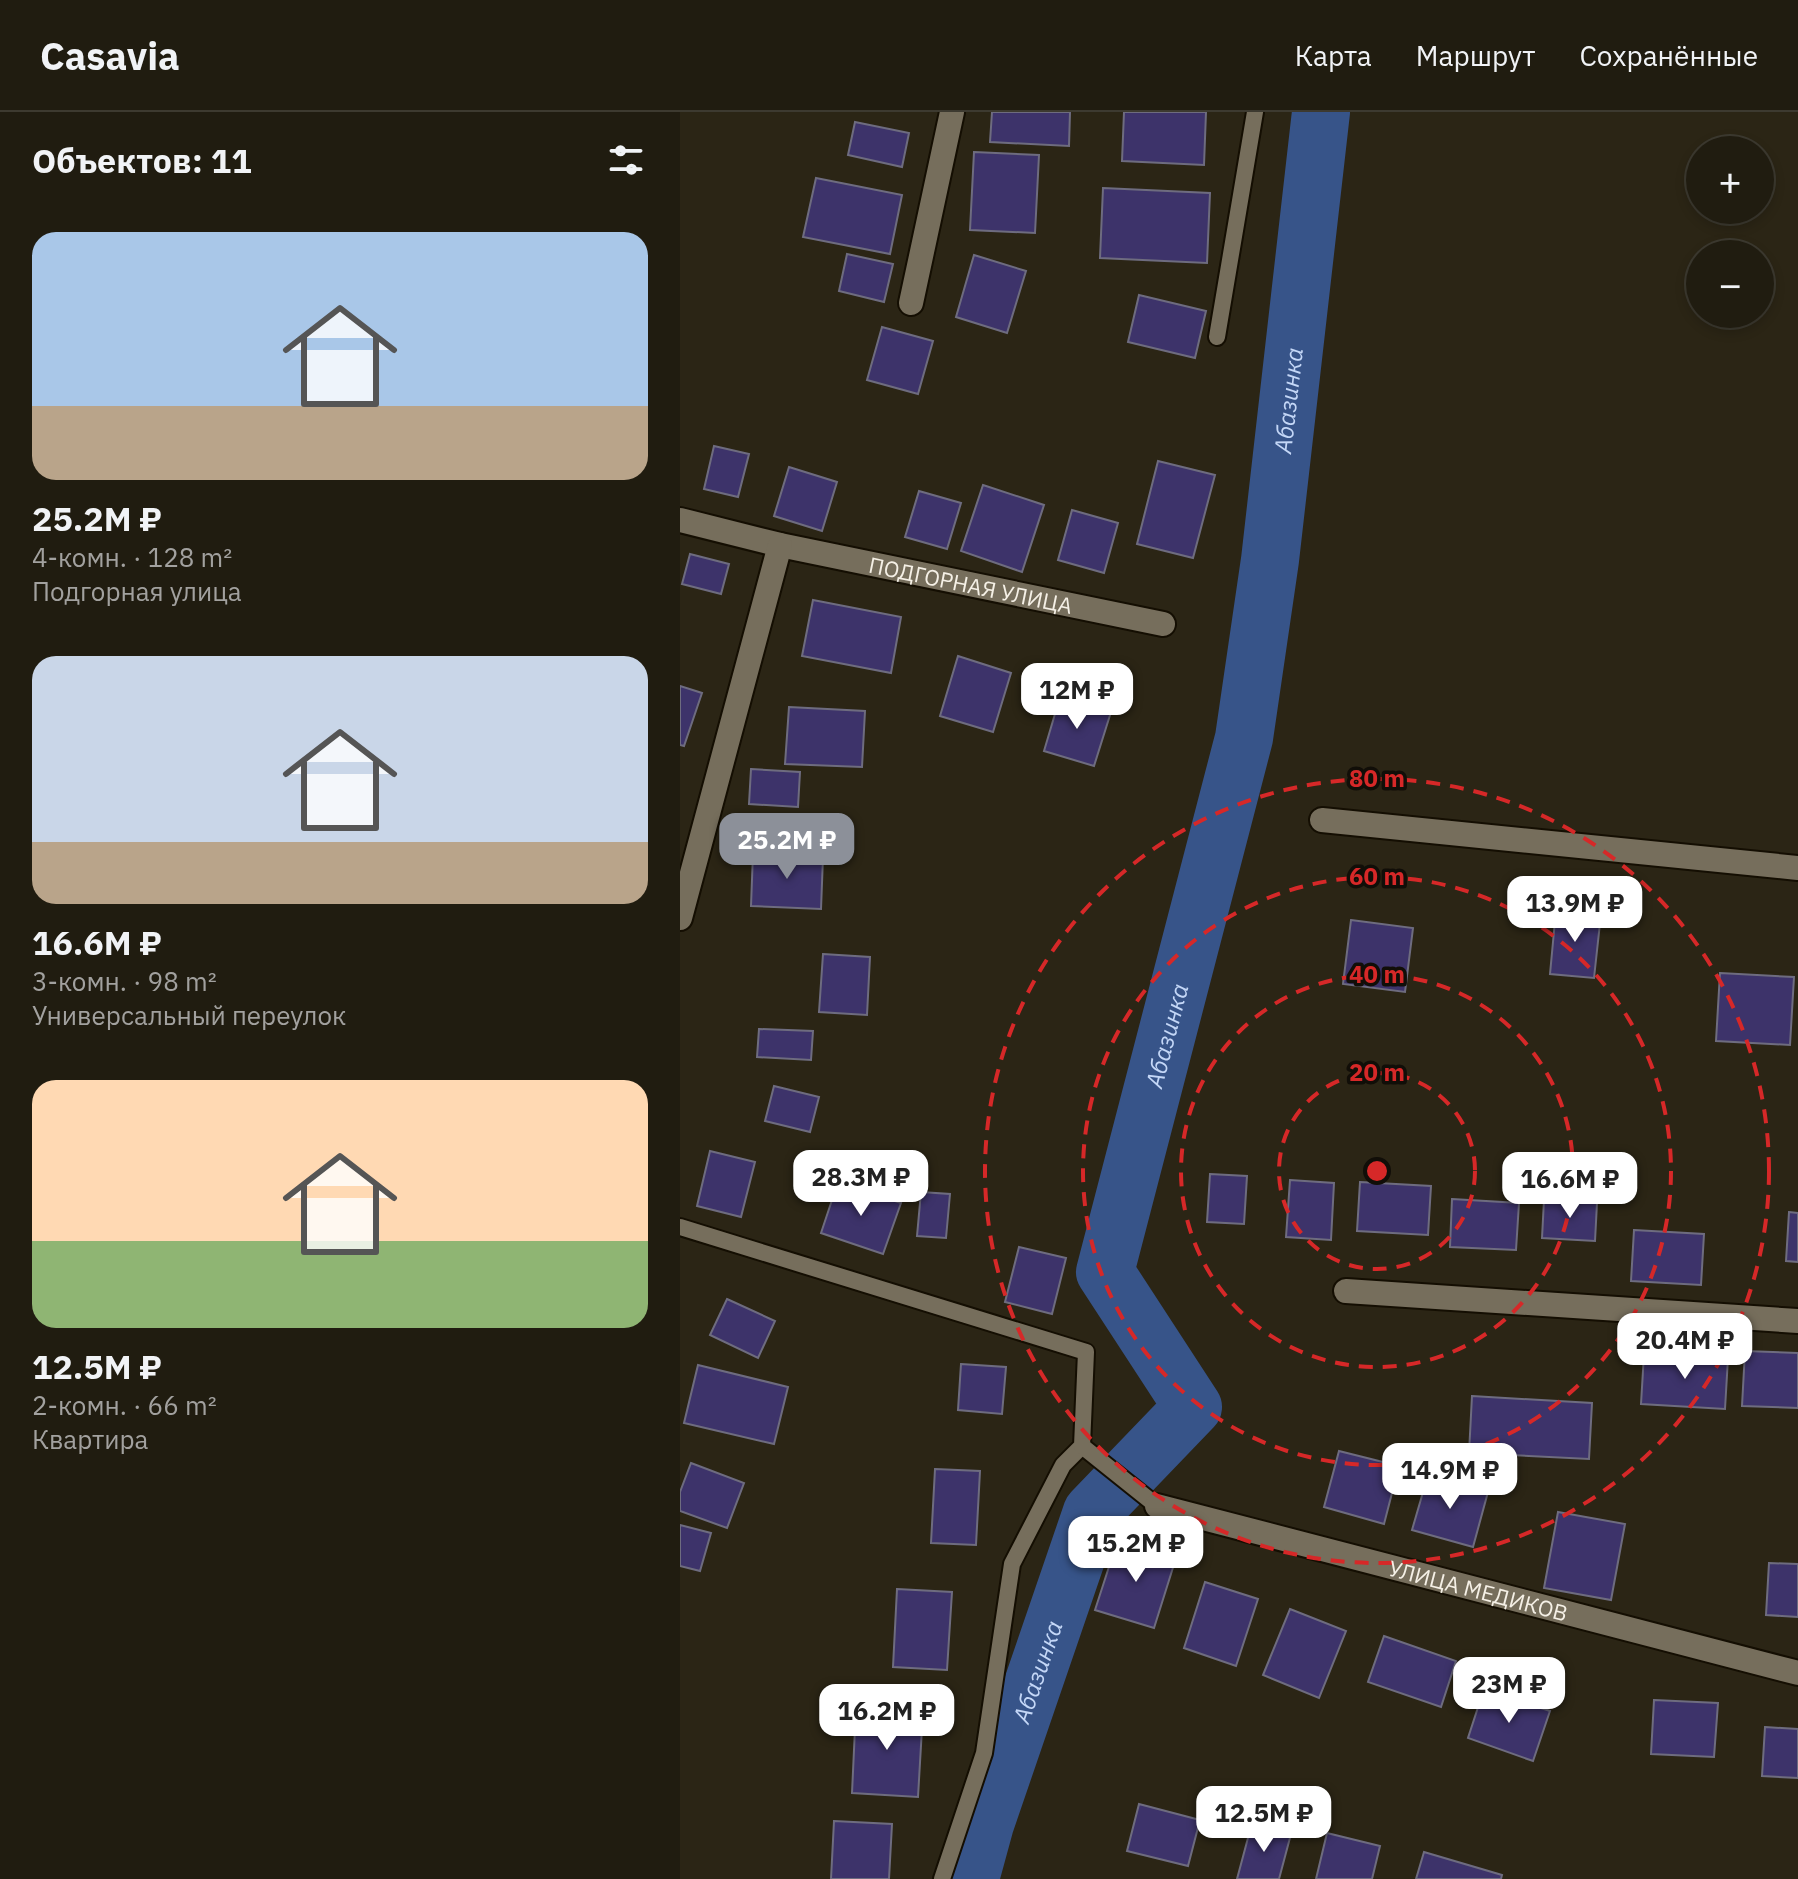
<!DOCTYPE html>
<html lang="ru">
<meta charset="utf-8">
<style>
body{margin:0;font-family:"IBM Plex Sans",sans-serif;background:#2d291e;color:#f1f3f6;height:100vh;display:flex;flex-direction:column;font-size:30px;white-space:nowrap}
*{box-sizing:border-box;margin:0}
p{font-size:26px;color:#a2a19f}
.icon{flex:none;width:44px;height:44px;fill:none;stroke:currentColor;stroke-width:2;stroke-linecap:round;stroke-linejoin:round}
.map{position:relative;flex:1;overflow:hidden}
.drawer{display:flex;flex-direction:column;background:#201c10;width:680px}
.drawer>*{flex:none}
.tools{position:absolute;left:1006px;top:24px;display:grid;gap:16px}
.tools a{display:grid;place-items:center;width:88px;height:88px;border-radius:50%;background:#201c10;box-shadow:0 4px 12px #0003,0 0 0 2px #3d3a30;font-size:40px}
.price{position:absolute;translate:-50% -68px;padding:0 18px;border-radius:16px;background:#fff;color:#222;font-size:26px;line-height:52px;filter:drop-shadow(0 2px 4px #0008)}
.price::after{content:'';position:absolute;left:50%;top:48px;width:24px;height:18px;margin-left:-12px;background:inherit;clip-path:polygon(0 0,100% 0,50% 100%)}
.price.active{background:#8c9099;color:#fff}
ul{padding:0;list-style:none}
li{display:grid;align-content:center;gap:16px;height:424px;padding:0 32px}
li span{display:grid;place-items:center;height:248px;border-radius:24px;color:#555}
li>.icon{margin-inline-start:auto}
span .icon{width:144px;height:144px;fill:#fffc;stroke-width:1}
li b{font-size:34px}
h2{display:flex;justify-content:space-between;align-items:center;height:96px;padding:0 32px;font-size:34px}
header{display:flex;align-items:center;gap:48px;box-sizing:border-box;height:112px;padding:0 40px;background:#201c10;border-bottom:2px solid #3d3a30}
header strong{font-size:38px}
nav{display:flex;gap:44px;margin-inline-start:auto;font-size:28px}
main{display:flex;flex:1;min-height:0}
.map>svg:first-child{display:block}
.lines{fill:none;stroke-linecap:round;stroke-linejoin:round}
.river{stroke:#375489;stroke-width:58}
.building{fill:#3d336a;stroke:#6e6c7f;stroke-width:2}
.lane-casing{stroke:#140e02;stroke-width:20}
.street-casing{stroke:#140e02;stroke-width:28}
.lane{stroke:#766e5c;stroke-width:16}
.street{stroke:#766e5c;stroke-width:24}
.ring{fill:none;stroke:#d62828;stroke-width:4;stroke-dasharray:14 10}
.labels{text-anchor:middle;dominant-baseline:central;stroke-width:7;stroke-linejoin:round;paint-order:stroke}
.street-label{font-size:22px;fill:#f5f0e6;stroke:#110e08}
.water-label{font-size:24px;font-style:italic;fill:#c4d7f7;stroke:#110e08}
.centre{fill:#d62828;stroke:#110e08;stroke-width:4}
.ring-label{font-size:24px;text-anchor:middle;font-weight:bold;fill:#d62828;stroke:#110e08;stroke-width:7;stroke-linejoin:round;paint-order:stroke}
</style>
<header>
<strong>Casavia</strong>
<nav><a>Карта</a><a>Маршрут</a><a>Сохранённые</a></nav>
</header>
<main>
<section class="drawer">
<h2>Объектов: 11<svg class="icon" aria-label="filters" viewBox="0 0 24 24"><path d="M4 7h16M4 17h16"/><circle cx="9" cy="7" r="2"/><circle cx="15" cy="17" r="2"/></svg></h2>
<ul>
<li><span style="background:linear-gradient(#a9c7e8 70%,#b9a48a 0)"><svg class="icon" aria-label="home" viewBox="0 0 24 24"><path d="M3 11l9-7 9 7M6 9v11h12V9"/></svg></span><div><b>25.2M ₽</b><p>4-комн. · 128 m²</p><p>Подгорная улица</p></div></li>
<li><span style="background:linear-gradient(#c9d6e8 75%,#b9a48a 0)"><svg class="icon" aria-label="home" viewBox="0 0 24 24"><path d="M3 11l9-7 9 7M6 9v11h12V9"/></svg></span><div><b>16.6M ₽</b><p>3-комн. · 98 m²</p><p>Универсальный переулок</p></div></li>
<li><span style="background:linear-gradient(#ffd9b3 65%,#8fb573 0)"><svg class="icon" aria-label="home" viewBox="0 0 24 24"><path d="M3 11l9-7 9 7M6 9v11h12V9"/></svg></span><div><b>12.5M ₽</b><p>2-комн. · 66 m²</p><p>Квартира</p></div></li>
</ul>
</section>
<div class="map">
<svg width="1118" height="1767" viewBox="0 0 1118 1767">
<rect width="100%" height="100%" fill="#2b2515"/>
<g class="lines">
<path class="river" id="s1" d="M290,1767l15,-55 107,-312 101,-105 -88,-135 139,-534 26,-178 51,-448"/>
</g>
<g class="building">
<polygon points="312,0 390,0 389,34 310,30"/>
<polygon points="444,0 526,0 524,53 442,49"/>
<polygon points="175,10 229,21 222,55 168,43"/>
<polygon points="294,40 359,43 355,121 290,118"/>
<polygon points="136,66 222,83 210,142 123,125"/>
<polygon points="423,76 530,81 527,151 420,146"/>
<polygon points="167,142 213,152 204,190 159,179"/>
<polygon points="294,143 346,159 327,221 276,205"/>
<polygon points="459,183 526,199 515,246 448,230"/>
<polygon points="202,215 253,229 238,282 187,268"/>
<polygon points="34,334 69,342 58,385 24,377"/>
<polygon points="478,349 535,363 513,446 457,432"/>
<polygon points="109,355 157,370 142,419 94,404"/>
<polygon points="303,373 364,393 342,460 281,439"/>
<polygon points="239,379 281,391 267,437 225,425"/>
<polygon points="392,398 438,411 424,461 378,448"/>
<polygon points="10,442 49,452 41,482 2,472"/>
<polygon points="133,488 221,505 211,561 122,544"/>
<polygon points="278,544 331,561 313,620 260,604"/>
<polygon points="0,574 22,581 4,634 0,633"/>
<polygon points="380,585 431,600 414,654 364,639"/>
<polygon points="109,595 185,599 182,655 105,652"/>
<polygon points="71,657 120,660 118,695 69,692"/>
<polygon points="73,741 143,745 141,797 71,794"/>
<polygon points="876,798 921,802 914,866 870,862"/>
<polygon points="671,808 733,816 725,880 663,872"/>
<polygon points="143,842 190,845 187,903 139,900"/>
<polygon points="1040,861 1114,865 1110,933 1036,929"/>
<polygon points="79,917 133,919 131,948 77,945"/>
<polygon points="94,974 139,985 130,1020 85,1009"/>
<polygon points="30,1039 75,1050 61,1105 17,1094"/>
<polygon points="530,1062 567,1064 564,1112 527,1110"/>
<polygon points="610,1068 654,1071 651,1128 606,1125"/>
<polygon points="158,1070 221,1091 203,1142 141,1121"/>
<polygon points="680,1070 751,1074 748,1123 677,1119"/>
<polygon points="241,1080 270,1082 266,1126 237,1124"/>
<polygon points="772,1087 839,1091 836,1138 770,1135"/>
<polygon points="864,1088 917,1091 915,1129 862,1126"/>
<polygon points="1109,1100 1118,1101 1118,1150 1106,1149"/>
<polygon points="954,1118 1024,1122 1021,1173 951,1169"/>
<polygon points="339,1135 386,1146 372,1202 325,1190"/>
<polygon points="47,1187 95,1209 78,1246 30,1223"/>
<polygon points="1065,1239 1118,1241 1118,1296 1062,1294"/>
<polygon points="964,1242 1048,1246 1045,1297 961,1292"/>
<polygon points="281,1252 326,1255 322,1302 278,1298"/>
<polygon points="18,1253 108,1275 94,1332 4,1311"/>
<polygon points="792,1284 912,1291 909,1347 789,1341"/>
<polygon points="659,1339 719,1354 704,1412 644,1395"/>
<polygon points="11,1351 64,1371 47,1416 0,1399 0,1380"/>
<polygon points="255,1357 300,1359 296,1433 251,1431"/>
<polygon points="748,1363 808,1380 793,1435 732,1418"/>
<polygon points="878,1400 945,1412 931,1488 864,1476"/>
<polygon points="0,1413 31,1421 20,1459 0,1454"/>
<polygon points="438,1427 496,1446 474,1516 415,1498"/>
<polygon points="1089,1451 1118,1452 1118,1505 1086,1503"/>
<polygon points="525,1470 578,1487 556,1554 504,1536"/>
<polygon points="217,1477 272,1480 267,1558 213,1555"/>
<polygon points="610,1497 666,1519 639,1586 583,1563"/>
<polygon points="704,1524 776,1549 761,1595 688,1570"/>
<polygon points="804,1577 870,1599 853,1649 788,1626"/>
<polygon points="974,1588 1038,1591 1034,1645 971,1642"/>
<polygon points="176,1595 243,1599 238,1685 172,1681"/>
<polygon points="1085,1615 1118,1617 1118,1666 1082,1664"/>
<polygon points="459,1692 520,1708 508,1754 447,1739"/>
<polygon points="154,1709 212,1712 209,1767 151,1767"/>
<polygon points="572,1711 611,1722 599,1767 557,1767"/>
<polygon points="647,1721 700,1734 692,1767 636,1767"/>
<polygon points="744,1740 822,1763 821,1767 736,1767"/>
</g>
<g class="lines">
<g class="lane-casing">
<g id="lane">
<polyline points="537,225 575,0"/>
<polyline points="0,1115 406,1240 402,1334 383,1353 332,1452 304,1641 262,1767"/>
<polyline points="402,1334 477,1394"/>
</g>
</g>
<g class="street-casing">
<g id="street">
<polyline points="231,191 272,0"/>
<path id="s2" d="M0,408l100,25 383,79"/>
<polyline points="642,708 1118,756"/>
<polyline points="0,806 100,433"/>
<polyline points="666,1179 1118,1209"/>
<path id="s3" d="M477,1394l641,167"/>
</g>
</g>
<use href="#lane" class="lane"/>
<use href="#street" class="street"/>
</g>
<g class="ring">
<circle cx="697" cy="1059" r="98"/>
<circle cx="697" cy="1059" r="196"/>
<circle cx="697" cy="1059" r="294"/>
<circle cx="697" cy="1059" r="392"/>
</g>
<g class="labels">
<g class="street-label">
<text stroke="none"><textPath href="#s2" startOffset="298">ПОДГОРНАЯ УЛИЦА</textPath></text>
<text stroke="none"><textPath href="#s3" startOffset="332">УЛИЦА МЕДИКОВ</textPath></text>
</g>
<g class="water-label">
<text stroke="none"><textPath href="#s1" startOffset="1586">Абазинка</textPath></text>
<text stroke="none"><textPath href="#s1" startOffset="938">Абазинка</textPath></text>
<text stroke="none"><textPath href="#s1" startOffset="218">Абазинка</textPath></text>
</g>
</g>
<circle cx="697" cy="1059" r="12" class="centre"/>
<g class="ring-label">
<text x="697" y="675">80 m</text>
<text x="697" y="773">60 m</text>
<text x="697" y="871">40 m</text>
<text x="697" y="969">20 m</text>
</g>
</svg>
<div class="tools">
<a>+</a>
<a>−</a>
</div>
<b class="price" style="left:397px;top:619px">12M ₽</b>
<b class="price active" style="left:107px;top:769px">25.2M ₽</b>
<b class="price" style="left:895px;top:832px">13.9M ₽</b>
<b class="price" style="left:181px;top:1106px">28.3M ₽</b>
<b class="price" style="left:890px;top:1108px">16.6M ₽</b>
<b class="price" style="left:1005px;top:1269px">20.4M ₽</b>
<b class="price" style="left:770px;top:1399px">14.9M ₽</b>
<b class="price" style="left:456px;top:1472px">15.2M ₽</b>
<b class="price" style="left:829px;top:1613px">23M ₽</b>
<b class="price" style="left:207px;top:1640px">16.2M ₽</b>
<b class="price" style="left:584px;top:1742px">12.5M ₽</b>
</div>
</main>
